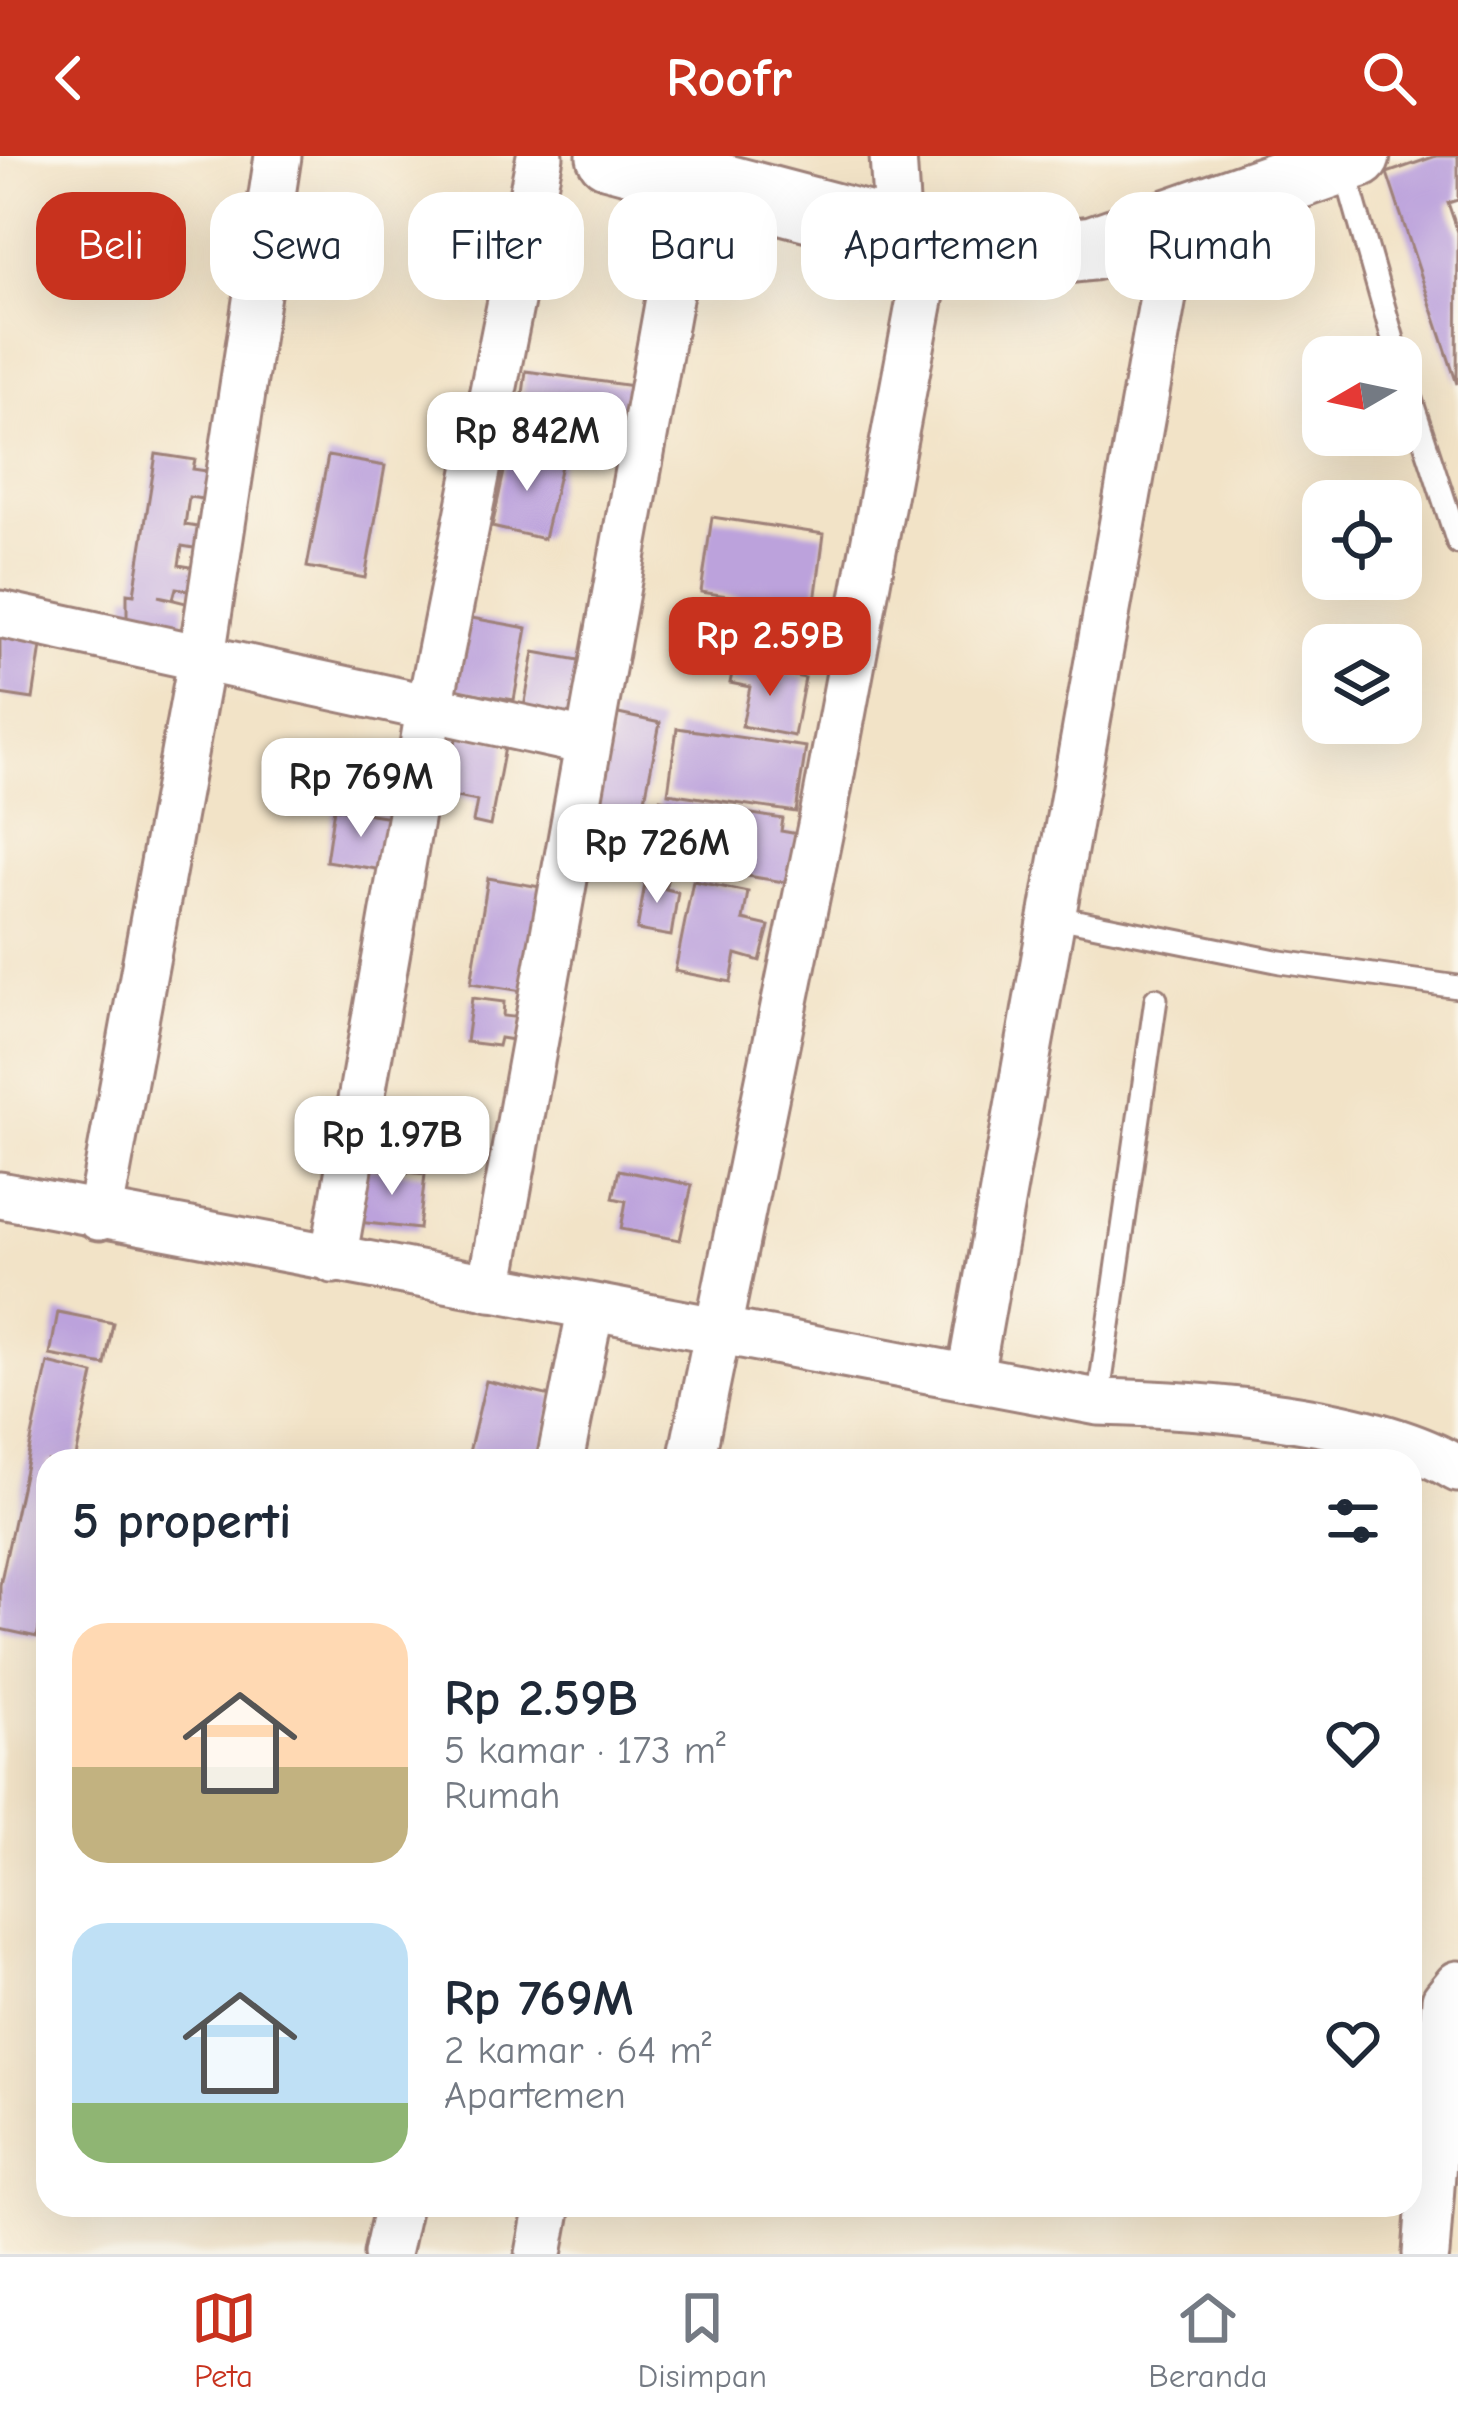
<!DOCTYPE html>
<html lang="id">
<meta charset="utf-8">
<style>
body{margin:0;font-family:"Comic Neue",sans-serif;background:#f2f2f3;color:#1f2937;height:100vh;display:flex;flex-direction:column;font-size:45px;white-space:nowrap}
*{box-sizing:border-box;margin:0}
p{font-size:39px;color:#747a83}
.icon{flex:none;width:66px;height:66px;fill:none;stroke:currentColor;stroke-width:2;stroke-linecap:round;stroke-linejoin:round}
.map{position:relative;flex:1;overflow:hidden}
.sheet{position:absolute;left:36px;top:1293px;width:1386px;height:768px;display:flex;flex-direction:column;background:#fff;border-radius:36px;box-shadow:0 12px 48px #0002}
.sheet>*{flex:none}
.guide{position:absolute;left:36px;top:36px;width:1386px;height:108px;display:flex;gap:24px}
.needle{width:78px;rotate:261deg}
.buttons{position:absolute;left:1302px;top:180px;display:grid;gap:24px}
.buttons a{display:grid;place-items:center;width:120px;height:120px;border-radius:24px;background:#fff;box-shadow:0 12px 48px #0002;font-size:60px}
.price{position:absolute;translate:-50% -102px;padding:0 27px;border-radius:24px;background:#fff;color:#222;font-size:39px;line-height:78px;filter:drop-shadow(0 3px 6px #0008)}
.price::after{content:'';position:absolute;left:50%;top:72px;width:36px;height:27px;margin-left:-18px;background:inherit;clip-path:polygon(0 0,100% 0,50% 100%)}
.price.on{background:#c8321e;color:#fff}
ul{padding:0;list-style:none}
li{display:flex;align-items:center;gap:36px;height:300px;padding:0 36px}
li span{display:grid;place-items:center;flex:none;width:336px;height:240px;border-radius:36px;color:#555}
li>.icon{margin-inline-start:auto}
span .icon{width:144px;height:144px;fill:#fffc;stroke-width:1}
li b{font-size:51px}
h2{display:flex;justify-content:space-between;align-items:center;height:144px;padding:0 36px;font-size:51px}
.pill{padding:0 42px;border-radius:36px;background:#fff;box-shadow:0 12px 48px #0002;font-size:42px;line-height:108px}
.pill.on{background:#c8321e;color:#fff}
header{display:flex;justify-content:space-between;align-items:center;height:156px;padding:0 36px;background:#c8321e;color:#fff;font-size:54px;font-weight:800}
.tab-bar{display:flex;justify-content:space-around;align-items:center;height:168px;border-top:3px solid #e0e1e3;background:#fff;font-size:33px;color:#747a83}
.tab-bar a{display:grid;justify-items:center;gap:6px}
.tab-bar .on{color:#c8321e}
.map>svg:first-child{display:block}
.building{fill:#bca2dc}
.lines{fill:none;stroke-linecap:round;stroke-linejoin:round}
.lane-casing{stroke:#9e8179;stroke-width:27}
.street-casing{stroke:#9e8179;stroke-width:51}
.secondary-casing{stroke:#9e8179;stroke-width:69}
.lane{stroke:#fff;stroke-width:21}
.street{stroke:#fff;stroke-width:45}
.secondary{stroke:#fff;stroke-width:63}
</style>
<header><svg class="icon" aria-label="back" viewBox="0 0 24 24"><path d="M15 5l-7 7 7 7"/></svg>Roofr<svg class="icon" aria-label="search" viewBox="0 0 24 24"><circle cx="10" cy="10" r="6"/><path d="M15 15l6 6"/></svg></header>
<div class="map">
<svg width="1458" height="2098" viewBox="0 0 1458 2098">
<rect width="100%" height="100%" fill="#fbf7ec"/>
<filter id="ink" filterUnits="userSpaceOnUse"><feTurbulence type="fractalNoise" baseFrequency=".00833" numOctaves="2"/><feDisplacementMap in="SourceGraphic" scale="24" xChannelSelector="R" yChannelSelector="G"/><feConvolveMatrix kernelMatrix="1 2 1 2 8 2 1 2 1" color-interpolation-filters="sRGB"/></filter>
<filter id="wash" filterUnits="userSpaceOnUse"><feTurbulence type="fractalNoise" baseFrequency=".004" numOctaves="4" result="noise"/><feDisplacementMap in="SourceGraphic" scale="48" xChannelSelector="R" yChannelSelector="G"/><feGaussianBlur stdDeviation="2.7" result="paint"/><feColorMatrix in="noise" values="0 0 0 0 0 0 0 0 0 0 0 0 0 0 0 0 0 1.4 0 .05"/><feComposite in="paint" operator="in"/></filter>
<g filter="url(#wash)">
<rect width="100%" height="100%" fill="#f2e3c7"/>
<g id="blocks">
<g class="building">
<polygon points="1436,0 1458,0 1458,44 1448,47 1458,76 1457,228 1387,17"/>
<polygon points="526,215 633,230 628,259 611,257 608,281 519,268"/>
<polygon points="509,293 562,305 544,383 492,371"/>
<polygon points="156,298 195,304 193,313 220,317 216,345 189,341 185,369 210,373 206,394 182,390 179,409 207,414 204,437 176,432 173,443 158,440 186,447 180,481 127,470 127,437 134,438"/>
<polygon points="328,300 385,310 365,422 307,411"/>
<polygon points="712,361 824,378 814,453 701,436"/>
<polygon points="750,455 815,468 807,510 708,491 711,476 745,482"/>
<polygon points="466,461 527,472 514,544 454,534"/>
<polygon points="0,471 43,477 33,543 0,538"/>
<polygon points="534,496 590,506 579,567 523,557"/>
<polygon points="734,508 805,522 794,580 742,570 750,531 730,527"/>
<polygon points="614,557 660,567 634,698 588,689"/>
<polygon points="677,572 806,591 796,656 668,637"/>
<polygon points="457,577 506,586 490,670 473,666 477,645 446,639"/>
<polygon points="660,643 783,663 781,675 798,678 790,727 649,704"/>
<polygon points="334,652 397,662 389,715 326,705"/>
<polygon points="647,716 668,720 665,733 678,736 671,780 637,774"/>
<polygon points="488,722 546,732 529,836 471,827"/>
<polygon points="693,725 748,736 743,764 769,770 760,805 736,798 731,826 675,815"/>
<polygon points="472,842 504,846 503,860 522,862 519,885 500,882 498,890 466,886"/>
<polygon points="364,1011 425,1018 419,1073 358,1066"/>
<polygon points="619,1014 692,1029 680,1084 621,1073 626,1045 613,1042"/>
<polygon points="58,1156 113,1167 105,1209 50,1199"/>
<polygon points="48,1207 94,1218 75,1305 48,1305 48,1430 37,1481 0,1473 0,1429"/>
<polygon points="486,1225 555,1241 540,1305 467,1305"/>
</g>
</g>
</g>
<g filter="url(#ink)">
<use href="#blocks" fill-opacity="0" stroke="#9e8179" stroke-width="3"/>
<g class="lines">
<g class="lane-casing">
<g id="lane">
<polyline points="1344,11 1398,201"/>
<polyline points="1401,213 1458,387"/>
<polyline points="1052,760 1281,806 1458,831"/>
<polyline points="1098,1246 1156,843"/>
</g>
</g>
<g class="street-casing">
<g id="street">
<polyline points="893,0 898,77"/>
<polyline points="0,458 586,586"/>
<path d="M0,1039l1098,207c100,2 275,15 360,67"/>
<polyline points="99,1061 202,500 278,0"/>
<polyline points="333,1104 429,555 540,0"/>
<polyline points="490,1132 691,21"/>
<polyline points="970,1220 1177,63"/>
<polyline points="560,1305 591,1151"/>
<polyline points="691,1305 826,645 931,85"/>
<polyline points="387,2098 398,2049"/>
<polyline points="539,2098 548,2049"/>
<polyline points="1426,2098 1445,1844 1458,1828"/>
</g>
</g>
<g class="secondary-casing">
<polyline id="secondary" points="609,0 931,85 1012,101 1093,92 1358,0"/>
</g>
<use href="#lane" class="lane"/>
<use href="#street" class="street"/>
<use href="#secondary" class="secondary"/>
</g>
</g>
</svg>
<div class="buttons">
<a><svg class="needle" viewBox="-14 -14 28 28"><path d="M0-13l5 13h-10z" fill="#e53935"/><path d="M0 13l5-13h-10z" fill="#747a83"/></svg></a>
<a><svg class="icon" aria-label="locate" viewBox="0 0 24 24"><circle cx="12" cy="12" r="6"/><path d="M12 2v4M12 18v4M2 12h4M18 12h4"/></svg></a>
<a><svg class="icon" aria-label="layers" viewBox="0 0 24 24"><path d="M12 4l9 5-9 5-9-5zM3 14l9 5 9-5"/></svg></a>
</div>
<b class="price" style="left:527px;top:338px">Rp 842M</b>
<b class="price on" style="left:770px;top:543px">Rp 2.59B</b>
<b class="price" style="left:361px;top:684px">Rp 769M</b>
<b class="price" style="left:657px;top:750px">Rp 726M</b>
<b class="price" style="left:392px;top:1042px">Rp 1.97B</b>
<div class="guide">
<a class="pill on">Beli</a>
<a class="pill">Sewa</a>
<a class="pill">Filter</a>
<a class="pill">Baru</a>
<a class="pill">Apartemen</a>
<a class="pill">Rumah</a>
</div>
<section class="sheet">
<h2>5 properti<svg class="icon" aria-label="filters" viewBox="0 0 24 24"><path d="M4 7h16M4 17h16"/><circle cx="9" cy="7" r="2"/><circle cx="15" cy="17" r="2"/></svg></h2>
<ul>
<li><span style="background:linear-gradient(#ffd9b3 60%,#c2b280 0)"><svg class="icon" aria-label="home" viewBox="0 0 24 24"><path d="M3 11l9-7 9 7M6 9v11h12V9"/></svg></span><div><b>Rp 2.59B</b><p>5 kamar · 173 m²</p><p>Rumah</p></div><svg class="icon" aria-label="heart" viewBox="0 0 24 24"><path d="M12 20l-8-8c-3-5 5-10 8-4 3-6 11-1 8 4z"/></svg></li>
<li><span style="background:linear-gradient(#bfe0f5 75%,#8fb573 0)"><svg class="icon" aria-label="home" viewBox="0 0 24 24"><path d="M3 11l9-7 9 7M6 9v11h12V9"/></svg></span><div><b>Rp 769M</b><p>2 kamar · 64 m²</p><p>Apartemen</p></div><svg class="icon" aria-label="heart" viewBox="0 0 24 24"><path d="M12 20l-8-8c-3-5 5-10 8-4 3-6 11-1 8 4z"/></svg></li>
</ul>
</section>
</div>
<nav class="tab-bar">
<a class="on"><svg class="icon" aria-label="map" viewBox="0 0 24 24"><path d="M3 6l6-2 6 2 6-2v14l-6 2-6-2-6 2zM9 4v14M15 6v14"/></svg>Peta</a>
<a><svg class="icon" aria-label="saved" viewBox="0 0 24 24"><path d="M7 4h10v16l-5-4-5 4z"/></svg>Disimpan</a>
<a><svg class="icon" aria-label="home" viewBox="0 0 24 24"><path d="M3 11l9-7 9 7M6 9v11h12V9"/></svg>Beranda</a>
</nav>
